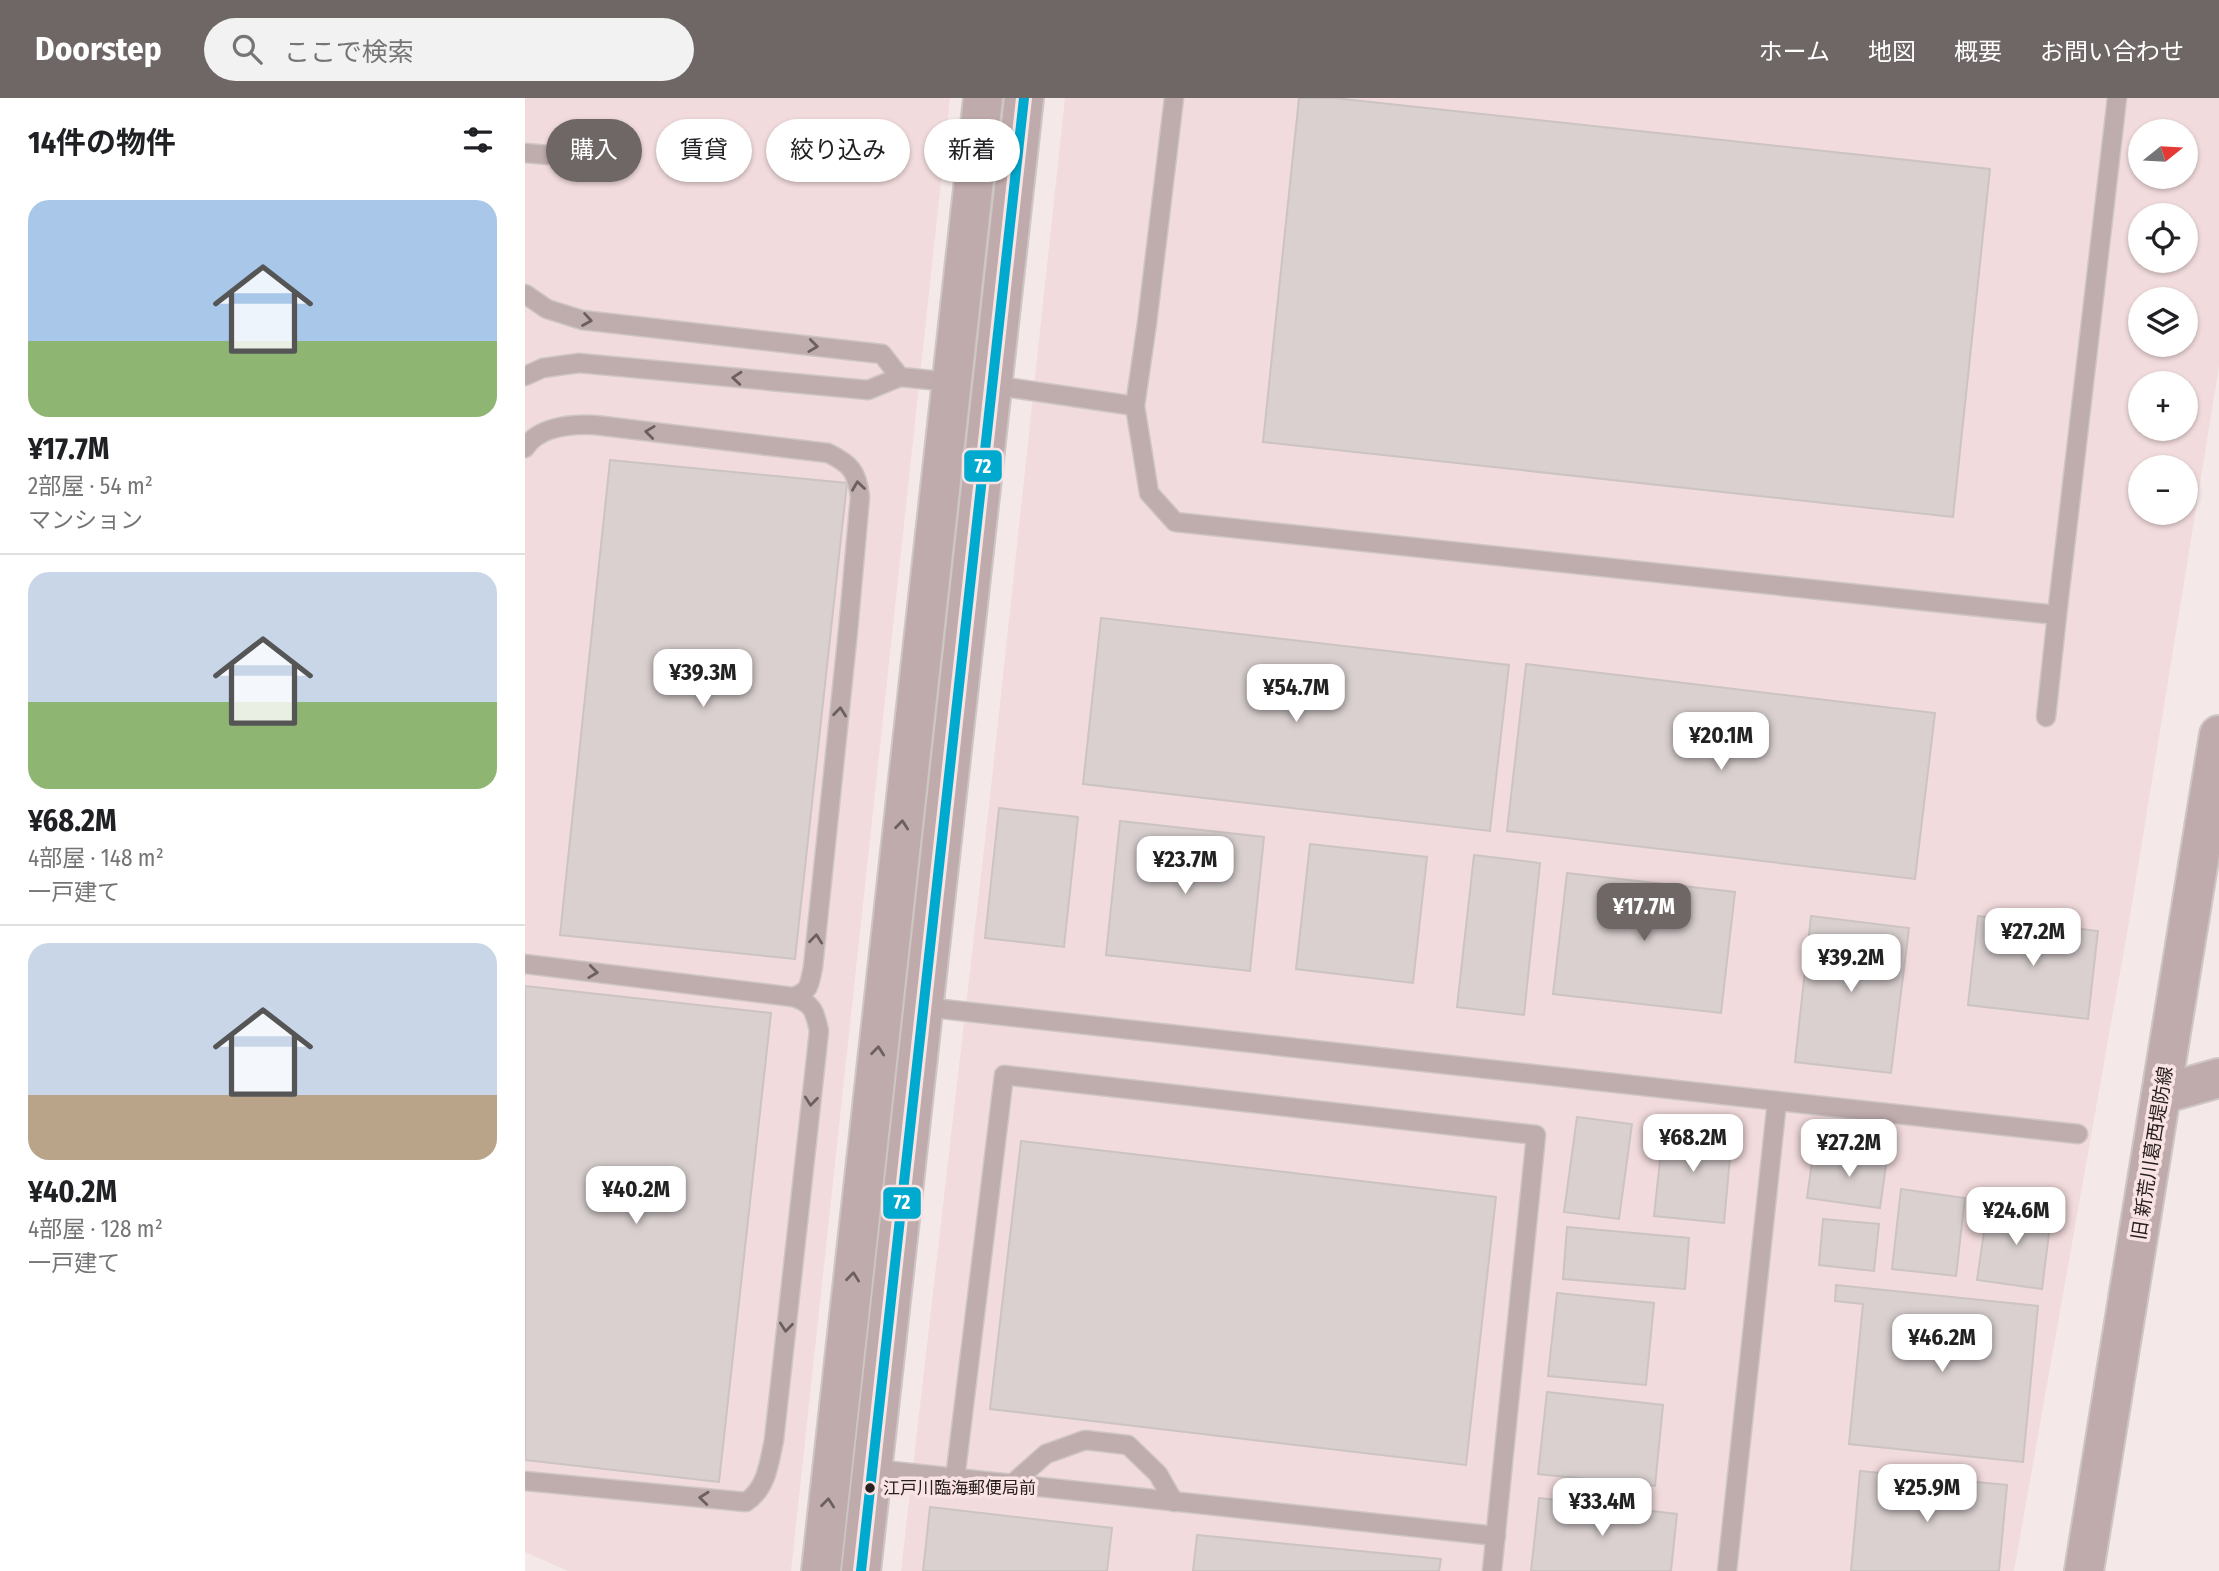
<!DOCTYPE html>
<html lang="ja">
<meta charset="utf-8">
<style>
body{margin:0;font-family:"Fira Sans Condensed","Noto Sans JP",sans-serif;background:#f2f2f2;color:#202124;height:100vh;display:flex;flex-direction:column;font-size:26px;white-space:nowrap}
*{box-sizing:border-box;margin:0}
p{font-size:23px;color:#757577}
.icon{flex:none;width:38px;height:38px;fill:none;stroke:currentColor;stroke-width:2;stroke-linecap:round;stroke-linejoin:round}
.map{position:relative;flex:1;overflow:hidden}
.panel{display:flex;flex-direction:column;background:#fff;width:525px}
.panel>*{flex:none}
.banner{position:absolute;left:21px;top:21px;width:665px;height:63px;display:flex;gap:14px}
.needle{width:46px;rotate:72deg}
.controls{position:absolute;left:1603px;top:21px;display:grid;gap:14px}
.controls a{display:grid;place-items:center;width:70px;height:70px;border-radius:50%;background:#fff;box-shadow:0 2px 5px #0004;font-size:35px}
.price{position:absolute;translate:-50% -60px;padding:0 16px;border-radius:14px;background:#fff;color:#222;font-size:23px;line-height:46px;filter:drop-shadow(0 2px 4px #0008)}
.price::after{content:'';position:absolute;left:50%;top:42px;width:21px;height:16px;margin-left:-10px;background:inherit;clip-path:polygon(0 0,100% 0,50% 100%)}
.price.current{background:#6f6666;color:#fff}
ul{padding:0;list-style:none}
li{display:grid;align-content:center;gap:14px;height:371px;padding:0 28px}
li+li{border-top:2px solid #e0e0e0}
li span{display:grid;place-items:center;height:217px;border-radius:21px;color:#555}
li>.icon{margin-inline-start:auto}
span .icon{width:126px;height:126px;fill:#fffc;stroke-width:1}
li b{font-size:30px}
h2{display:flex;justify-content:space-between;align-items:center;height:84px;padding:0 28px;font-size:30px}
.pill{padding:0 24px;border-radius:32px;background:#fff;box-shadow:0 2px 5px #0004;font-size:24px;line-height:63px}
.pill.current{background:#6f6666;color:#fff}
header{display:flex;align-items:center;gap:42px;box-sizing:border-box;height:98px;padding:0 35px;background:#6f6666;color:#fff}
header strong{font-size:33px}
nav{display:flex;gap:38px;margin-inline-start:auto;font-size:24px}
.search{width:490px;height:63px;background:#f2f2f2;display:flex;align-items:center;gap:18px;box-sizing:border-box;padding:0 24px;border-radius:38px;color:#757577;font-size:26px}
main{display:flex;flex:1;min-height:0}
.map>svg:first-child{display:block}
.built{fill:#f2dbdc;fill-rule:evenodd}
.building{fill:#dad0d0;stroke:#ccc3c3;stroke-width:2}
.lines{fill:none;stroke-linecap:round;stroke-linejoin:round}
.lane-casing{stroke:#cec5c5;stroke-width:21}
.secondary-casing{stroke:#cec5c5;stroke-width:42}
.lane{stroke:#bfacad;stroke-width:18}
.secondary{stroke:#bfabac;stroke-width:38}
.bus-1-casing{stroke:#f9e3e3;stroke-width:16}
.bus-1{stroke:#00a9ce;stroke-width:10}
.oneway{stroke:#6c5f5f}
.bus-dot{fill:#282020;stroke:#f9e3e3;stroke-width:2.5}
.labels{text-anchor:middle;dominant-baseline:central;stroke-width:7;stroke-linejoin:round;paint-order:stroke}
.bus-label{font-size:17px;fill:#282020;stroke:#f9e3e3;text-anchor:start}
.street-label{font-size:19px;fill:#282020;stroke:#f9e3e3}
.line-badge{stroke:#f9e3e3;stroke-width:2.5}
.badge-label{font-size:19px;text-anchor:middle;font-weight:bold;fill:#fff}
</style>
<header>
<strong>Doorstep</strong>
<div class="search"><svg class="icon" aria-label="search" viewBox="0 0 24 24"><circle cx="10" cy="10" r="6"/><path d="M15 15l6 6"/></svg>ここで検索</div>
<nav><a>ホーム</a><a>地図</a><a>概要</a><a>お問い合わせ</a></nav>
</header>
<main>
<section class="panel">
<h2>14件の物件<svg class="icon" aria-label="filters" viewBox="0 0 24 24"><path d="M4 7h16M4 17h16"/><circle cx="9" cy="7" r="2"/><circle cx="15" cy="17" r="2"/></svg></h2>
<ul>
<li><span style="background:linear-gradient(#a9c7e8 65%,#8fb573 0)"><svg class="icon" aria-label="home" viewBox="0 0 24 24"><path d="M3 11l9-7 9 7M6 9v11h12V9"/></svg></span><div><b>¥17.7M</b><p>2部屋 · 54 m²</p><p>マンション</p></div></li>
<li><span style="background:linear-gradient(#c9d6e8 60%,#8fb573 0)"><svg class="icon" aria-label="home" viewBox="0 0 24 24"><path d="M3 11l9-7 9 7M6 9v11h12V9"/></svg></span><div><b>¥68.2M</b><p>4部屋 · 148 m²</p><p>一戸建て</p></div></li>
<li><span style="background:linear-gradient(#c9d6e8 70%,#b9a48a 0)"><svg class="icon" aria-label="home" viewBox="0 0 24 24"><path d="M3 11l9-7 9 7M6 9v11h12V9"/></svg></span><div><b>¥40.2M</b><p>4部屋 · 128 m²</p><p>一戸建て</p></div></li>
</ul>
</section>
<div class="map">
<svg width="1694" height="1473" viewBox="0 0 1694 1473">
<rect width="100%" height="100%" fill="#f4e8e8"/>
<g class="built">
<polygon points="0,0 425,0 266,1473 43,1473 0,1454"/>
<path d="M540,0h1154v268l-89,550 -116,655h-1113l89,-774zM1615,33h46v46h-46zM1615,117h46v46h-46zM1615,201h46v46h-46zM1615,285h46v46h-46zM1615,369h46v46h-46z"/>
</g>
<g class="building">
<polygon points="774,0 809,0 1465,71 1428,419 738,344"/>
<polygon points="85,362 322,385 270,861 35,837"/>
<polygon points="576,520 984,567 965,733 558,686"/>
<polygon points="1001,566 1410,615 1390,781 982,733"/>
<polygon points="474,710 553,719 539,849 460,840"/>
<polygon points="595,723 739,739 725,873 581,857"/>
<polygon points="785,746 902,759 888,885 771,871"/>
<polygon points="949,757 1015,765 999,917 932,909"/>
<polygon points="1042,775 1210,794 1196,915 1028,896"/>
<polygon points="1286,818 1384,830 1366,975 1270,964"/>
<polygon points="1453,818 1573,833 1563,921 1443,907"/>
<polygon points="0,888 246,915 194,1384 0,1362"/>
<polygon points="1052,1019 1107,1026 1094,1121 1039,1114"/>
<polygon points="1139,1025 1190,1030 1206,1048 1199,1125 1129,1118"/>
<polygon points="496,1043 971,1099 941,1367 465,1311"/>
<polygon points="1342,1050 1363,1053 1355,1110 1282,1100 1288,1057 1340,1065"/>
<polygon points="1376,1091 1440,1100 1431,1178 1367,1171"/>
<polygon points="1486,1105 1527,1111 1517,1191 1452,1182 1462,1113 1485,1116"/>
<polygon points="1298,1121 1354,1126 1349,1173 1294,1167"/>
<polygon points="1042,1129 1164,1140 1160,1191 1038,1181"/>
<polygon points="1311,1187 1513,1208 1498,1364 1324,1346 1338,1206 1310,1203"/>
<polygon points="1032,1195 1129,1205 1121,1287 1023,1278"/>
<polygon points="1022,1294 1138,1307 1130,1388 1013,1376"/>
<polygon points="1335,1373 1482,1387 1474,1473 1326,1473"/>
<polygon points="1014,1400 1152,1416 1146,1473 1006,1473"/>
<polygon points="405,1409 587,1430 582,1473 398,1473"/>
<polygon points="672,1437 916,1461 914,1473 668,1473"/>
</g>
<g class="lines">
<g class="lane-casing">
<g id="lane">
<polyline points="649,0 622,225 610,308 624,395 650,424 1532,517 1592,0"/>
<polyline points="0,55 23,57"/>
<polyline points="0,196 22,211 57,222 357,256 375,279"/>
<polyline points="0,278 18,270 54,265 343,292 375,279 426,284"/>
<polyline points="467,287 610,308"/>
<path d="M0,350c14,-22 46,-24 70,-23l233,28c23,11 29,19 32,44l-12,134 -35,336c-4,17 -2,24 -20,30"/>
<polyline points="1521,619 1532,517"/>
<path d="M0,866l268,33c20,6 22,15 26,34l-45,409c-5,23 -7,48 -28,62l-221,-21"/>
<polyline points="399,909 1553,1036"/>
<polyline points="348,1371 971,1438"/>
<polyline points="430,1381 479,977 1011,1037 967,1473"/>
<polyline points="486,1387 521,1356 560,1342 603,1347 633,1376 649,1404"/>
<polyline points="1202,1473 1252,1003"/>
</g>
</g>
<g class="secondary-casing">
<g id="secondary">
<polyline points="1637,996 1694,980"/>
<polyline points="296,1473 458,0"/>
<polyline points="336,1473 499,0"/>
<polyline points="1559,1473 1694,637"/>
</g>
</g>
<use href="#lane" class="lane"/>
<use href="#secondary" class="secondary"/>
<g class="bus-1-casing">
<polyline id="bus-1" points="336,1473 499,0"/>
</g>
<use href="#bus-1" class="bus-1"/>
</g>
<defs><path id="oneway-chevron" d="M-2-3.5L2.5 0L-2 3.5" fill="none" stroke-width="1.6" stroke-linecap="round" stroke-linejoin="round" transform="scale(1.75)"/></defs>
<g class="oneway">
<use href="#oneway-chevron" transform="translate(62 222) rotate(9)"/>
<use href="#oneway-chevron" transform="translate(288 248) rotate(7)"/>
<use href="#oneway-chevron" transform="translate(212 280) rotate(-175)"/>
<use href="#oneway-chevron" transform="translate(125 334) rotate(-173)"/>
<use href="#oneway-chevron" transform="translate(333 388) rotate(-98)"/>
<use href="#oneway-chevron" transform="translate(315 614) rotate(-84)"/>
<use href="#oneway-chevron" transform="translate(377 727) rotate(-84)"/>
<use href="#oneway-chevron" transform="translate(291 841) rotate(-84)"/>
<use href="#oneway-chevron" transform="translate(68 874) rotate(7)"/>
<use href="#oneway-chevron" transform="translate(353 953) rotate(-84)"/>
<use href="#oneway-chevron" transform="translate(286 1003) rotate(96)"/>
<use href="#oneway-chevron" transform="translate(328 1179) rotate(-84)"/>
<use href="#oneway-chevron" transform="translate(261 1229) rotate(96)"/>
<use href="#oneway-chevron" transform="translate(179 1400) rotate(-174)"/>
<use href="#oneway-chevron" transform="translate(303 1405) rotate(-84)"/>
</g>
<circle class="bus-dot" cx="345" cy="1390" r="6"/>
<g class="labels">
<g class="bus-label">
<text x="358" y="1390">江戸川臨海郵便局前</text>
</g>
<g class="street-label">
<text transform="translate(1627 1055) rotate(-81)">旧 新荒川葛西堤防線</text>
</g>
</g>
<g class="line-badge">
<rect x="438" y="351" width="40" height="34" rx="7" fill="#00a9ce"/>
<rect x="357" y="1088" width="40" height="34" rx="7" fill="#00a9ce"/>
</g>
<g class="badge-label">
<text x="458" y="375">72</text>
<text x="377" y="1111">72</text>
</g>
</svg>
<div class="controls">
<a><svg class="needle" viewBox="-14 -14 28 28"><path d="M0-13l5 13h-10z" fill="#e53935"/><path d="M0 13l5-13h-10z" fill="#757577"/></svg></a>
<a><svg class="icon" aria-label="locate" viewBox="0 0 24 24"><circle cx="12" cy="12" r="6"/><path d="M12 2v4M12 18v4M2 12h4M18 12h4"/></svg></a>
<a><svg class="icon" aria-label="layers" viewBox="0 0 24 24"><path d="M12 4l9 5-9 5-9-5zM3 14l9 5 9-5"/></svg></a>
<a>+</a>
<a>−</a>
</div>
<b class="price" style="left:178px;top:611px">¥39.3M</b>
<b class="price" style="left:771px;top:626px">¥54.7M</b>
<b class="price" style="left:1196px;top:674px">¥20.1M</b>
<b class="price" style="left:660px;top:798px">¥23.7M</b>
<b class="price current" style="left:1119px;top:845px">¥17.7M</b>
<b class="price" style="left:1508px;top:870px">¥27.2M</b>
<b class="price" style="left:1326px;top:896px">¥39.2M</b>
<b class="price" style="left:1168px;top:1076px">¥68.2M</b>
<b class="price" style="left:1324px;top:1081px">¥27.2M</b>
<b class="price" style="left:111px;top:1128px">¥40.2M</b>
<b class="price" style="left:1491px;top:1149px">¥24.6M</b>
<b class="price" style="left:1417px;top:1276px">¥46.2M</b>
<b class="price" style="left:1402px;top:1426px">¥25.9M</b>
<b class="price" style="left:1077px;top:1440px">¥33.4M</b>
<div class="banner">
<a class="pill current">購入</a>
<a class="pill">賃貸</a>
<a class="pill">絞り込み</a>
<a class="pill">新着</a>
</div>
</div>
</main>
